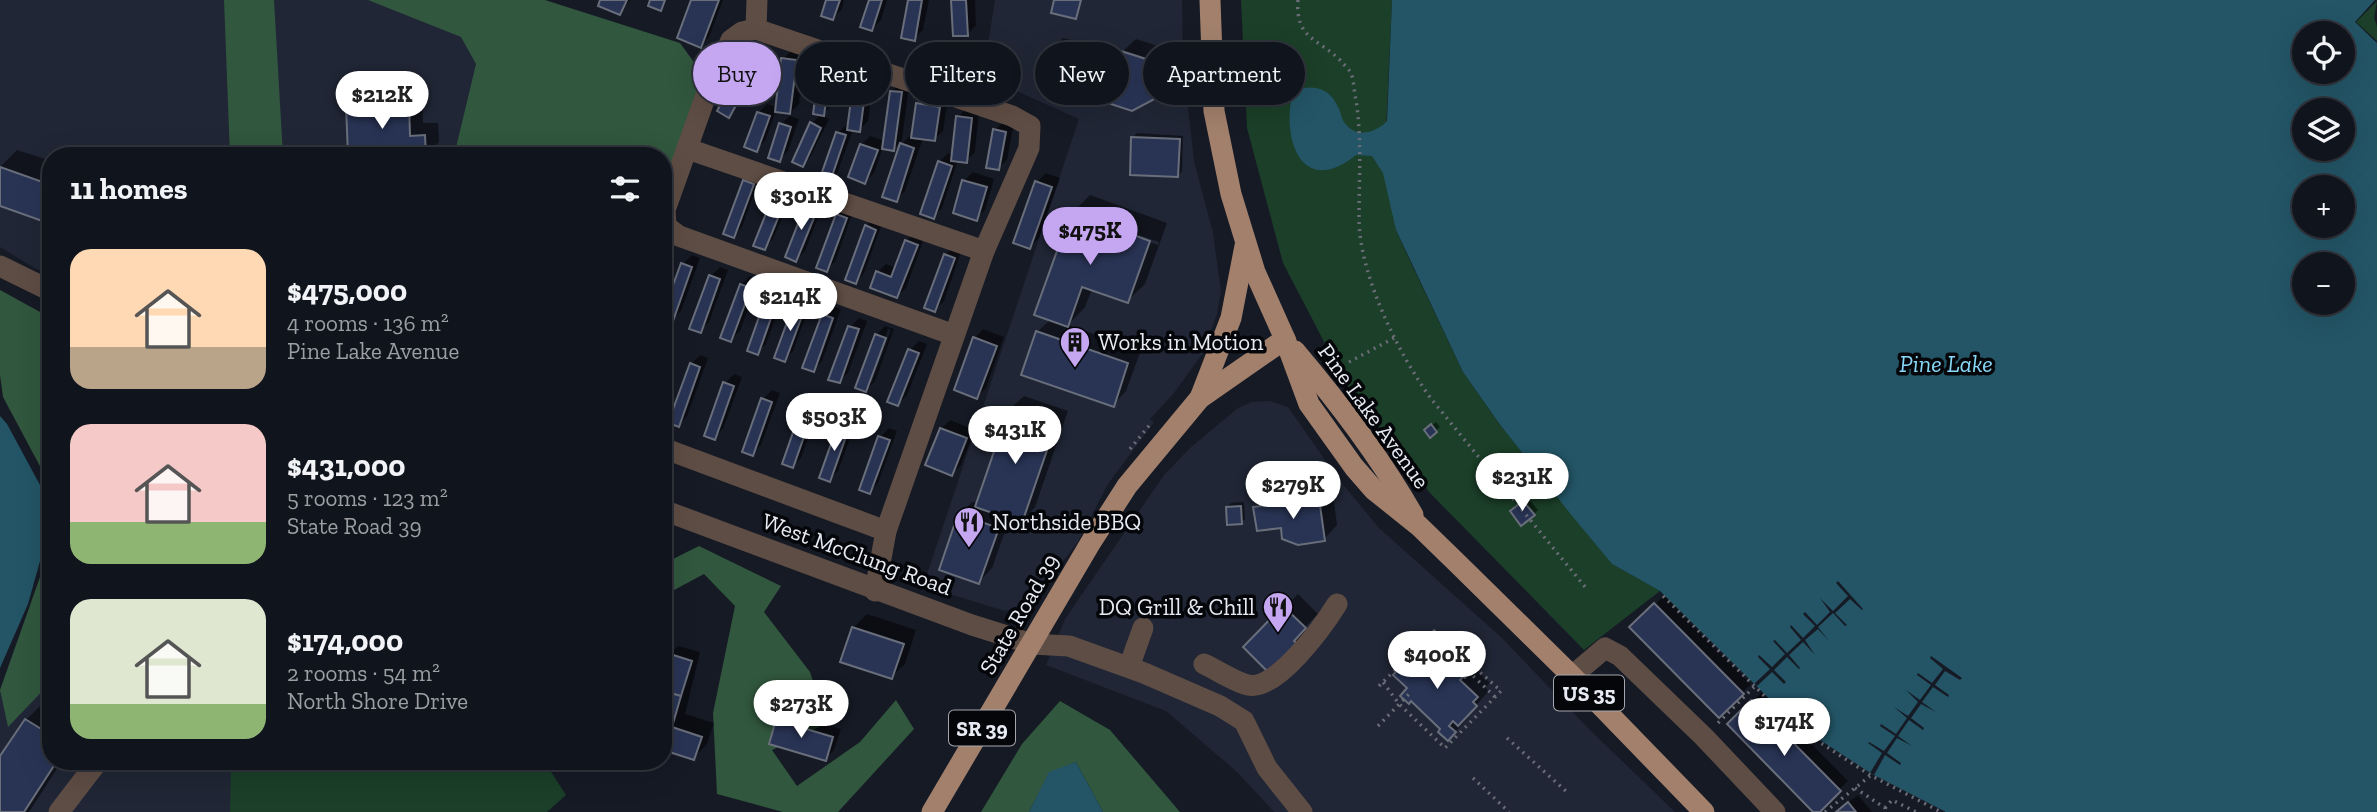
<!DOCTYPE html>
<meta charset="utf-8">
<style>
body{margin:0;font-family:"Zilla Slab",serif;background:#1e2129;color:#f1f3f6;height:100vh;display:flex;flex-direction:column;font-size:26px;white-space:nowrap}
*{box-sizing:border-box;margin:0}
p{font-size:23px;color:#9c9ea3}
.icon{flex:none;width:38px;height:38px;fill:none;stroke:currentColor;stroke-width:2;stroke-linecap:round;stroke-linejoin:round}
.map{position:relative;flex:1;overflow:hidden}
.drawer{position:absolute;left:42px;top:147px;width:630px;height:623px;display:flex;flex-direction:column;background:#10141c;border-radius:28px;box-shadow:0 7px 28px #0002,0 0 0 2px #30333b}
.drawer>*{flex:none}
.guide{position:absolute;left:693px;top:42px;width:665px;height:63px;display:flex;gap:14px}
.fabs{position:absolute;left:2292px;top:21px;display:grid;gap:14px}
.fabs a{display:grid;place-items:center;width:63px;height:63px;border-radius:50%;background:#10141c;box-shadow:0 7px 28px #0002,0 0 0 2px #30333b;font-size:35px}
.price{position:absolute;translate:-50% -60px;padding:0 16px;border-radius:24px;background:#fff;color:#222;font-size:23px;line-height:46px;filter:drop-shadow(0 2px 4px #0008)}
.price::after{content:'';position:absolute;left:50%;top:42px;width:21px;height:16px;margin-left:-10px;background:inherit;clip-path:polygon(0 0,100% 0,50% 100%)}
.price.active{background:#c5a7f1;color:#111}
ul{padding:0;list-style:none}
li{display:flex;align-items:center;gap:21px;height:175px;padding:0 28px}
li span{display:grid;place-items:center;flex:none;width:196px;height:140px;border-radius:21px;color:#555}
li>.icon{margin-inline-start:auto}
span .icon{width:84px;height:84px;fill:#fffc;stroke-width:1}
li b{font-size:30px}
h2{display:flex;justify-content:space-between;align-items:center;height:84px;padding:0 28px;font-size:30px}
.chip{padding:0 24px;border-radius:32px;background:#10141c;box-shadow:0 7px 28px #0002,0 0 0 2px #30333b;font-size:24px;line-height:63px}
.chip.active{background:#c5a7f1;color:#111}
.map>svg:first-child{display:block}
.built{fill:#202635}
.green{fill:#1b3f28}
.forest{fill:#31573e}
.water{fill:#235566;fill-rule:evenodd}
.pier{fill:#161a25}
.shadow{fill:#0007;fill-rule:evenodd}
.building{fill:#293455;stroke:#696e7b;stroke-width:2}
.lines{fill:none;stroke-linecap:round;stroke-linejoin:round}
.path{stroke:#6a6d77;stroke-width:3.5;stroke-dasharray:2 5;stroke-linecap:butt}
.minor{stroke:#5e4d44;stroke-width:21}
.major{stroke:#a2806c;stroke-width:21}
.labels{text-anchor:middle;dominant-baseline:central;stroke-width:7;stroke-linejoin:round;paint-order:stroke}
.shield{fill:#050609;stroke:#a4a6ad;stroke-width:2}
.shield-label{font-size:21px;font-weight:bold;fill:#e8ebf3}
.poi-label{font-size:23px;fill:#e8ebf3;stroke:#050609;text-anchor:start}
.street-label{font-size:23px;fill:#e8ebf3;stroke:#050609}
.water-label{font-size:24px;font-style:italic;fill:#88d9f9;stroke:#050609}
</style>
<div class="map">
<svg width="2377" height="812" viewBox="0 0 2377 812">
<rect width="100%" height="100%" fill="#161a25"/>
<g class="built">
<polygon points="0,0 424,0 641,156 51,156 51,274 36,269 0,247"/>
<polygon points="995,0 1182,0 1183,62 1194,161 1213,233 1221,291 1217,314 1203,353 1174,393 1150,419 1154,422 1108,484 1078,542 1030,604 1005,611 923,586 1079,119 983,76"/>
<polygon points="1270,401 1288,407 1337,477 1378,527 1502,638 1588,728 1675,812 1274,812 1237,772 1166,711 1046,665 1065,619 1164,475 1190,448 1238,408 1252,402"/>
<polygon points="51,666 51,761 238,761 239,812 0,812 0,689"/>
</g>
<g class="green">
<polygon points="1241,0 1392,0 1386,132 1396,230 1412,265 1463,372 1501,426 1612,564 1660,591 1584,650 1430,493 1346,384 1283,263 1247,128"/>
<polygon points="2377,1 2374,18 2377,26 2377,41 2356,22"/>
<polygon points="231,761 544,761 566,795 547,812 230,812"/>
</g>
<g class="forest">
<polygon points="224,0 274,0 283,156 230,156"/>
<polygon points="368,0 545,0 680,43 704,76 663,208 663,156 454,156 476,64 461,37"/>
<polygon points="0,290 51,318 51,537 49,483 3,397 0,375"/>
<polygon points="51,546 51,682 8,727 0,690"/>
<polygon points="699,546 781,586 764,612 810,672 827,723 772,750 797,786 860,742 896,700 914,729 838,812 783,812 717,794 713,713 735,606 704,574 663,596 663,564"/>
<polygon points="1060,701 1110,730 1180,812 1103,812 1076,762 1049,773 1029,812 981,812 1022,744"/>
</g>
<g class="water">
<path d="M1392,0h983l-20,22 22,21v769h-431l-74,-38 -78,-51 -134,-132 -48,-27 -39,-47 -72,-91 -38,-54 -67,-142 -13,-57 -11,-17 -16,-1c-56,45 -75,-19 -63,-64 19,-7 36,-4 45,16 3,4 3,11 6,15 11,17 32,11 43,-1zM2305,33h38v39h-38zM2305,110h38v39h-38zM2305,187h38v39h-38zM2305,264h38v39h-38z"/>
<polygon points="0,416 7,424 40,485 47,536 28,604 0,668"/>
<polygon points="1076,762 1103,812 1029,812 1049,772"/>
</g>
<g class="pier">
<polygon points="1838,581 1863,609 1862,610 1850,599 1835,613 1847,625 1845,626 1833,613 1818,627 1829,641 1818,629 1805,640 1815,655 1803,642 1789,655 1800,668 1799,669 1787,657 1774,670 1786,682 1784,684 1772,672 1757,686 1754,684 1770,669 1758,657 1759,655 1772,667 1785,654 1773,641 1775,640 1787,653 1801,640 1790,627 1791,625 1803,638 1815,626 1803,614 1805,612 1817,625 1830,612 1820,598 1833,611 1848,596 1836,583"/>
<polygon points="1931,656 1962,678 1960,680 1945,671 1935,685 1949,695 1948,697 1933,687 1922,702 1936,712 1921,704 1911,718 1924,728 1923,730 1909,720 1898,736 1912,746 1897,738 1887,753 1901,763 1900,765 1885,755 1874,775 1870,773 1882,753 1868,743 1869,742 1884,751 1895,736 1880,726 1881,724 1896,734 1907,718 1894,707 1908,716 1918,702 1906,690 1920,700 1931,685 1917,675 1918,673 1932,683 1943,669 1930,658"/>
</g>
<g class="shadow">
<polygon points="602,0 630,0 620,13"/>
<polygon points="693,0 723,0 709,37 701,46"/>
<polygon points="828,0 844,0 842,9 833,18"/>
<polygon points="871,0 887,0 881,20 872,29"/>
<polygon points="910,0 929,0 923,30 914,39"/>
<polygon points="952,0 975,0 976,25 968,34"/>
<polygon points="1063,38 1106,48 1097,85 1084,98 1050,51"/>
<polygon points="1136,39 1183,54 1179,68 1128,52 1128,55 1178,71 1175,80 1161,94 1122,52"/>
<polygon points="756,50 765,56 737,107 728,115 747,59"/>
<polygon points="792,50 805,52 799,104 790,113 776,111 765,141 756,150 746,146 759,112 767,104 777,107 783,59"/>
<polygon points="839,55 832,105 822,115 829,119 811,156 803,165 812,123 822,114 821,63"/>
<polygon points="865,70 875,71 868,121 859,130 853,129 838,171 830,180 838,133 847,124 849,125 856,78"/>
<polygon points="900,83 909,84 902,140 893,149 883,147 874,173 865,182 861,145 870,136 885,141 891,92"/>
<polygon points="422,90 423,123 438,123 439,142 425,156 348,105 362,92"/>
<polygon points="926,95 948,99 943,131 934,139 923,138 905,191 896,200 902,144 910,135 913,136 918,104"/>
<polygon points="967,108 979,110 975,152 966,161 958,160 942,208 933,217 939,162 948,153 954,155 958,117"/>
<polygon points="790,116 799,119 788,151 779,160 781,124"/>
<polygon points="1004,121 1014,123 1007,160 998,168 995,130"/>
<polygon points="1137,133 1183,136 1182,172 1178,175 1133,137"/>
<polygon points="17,150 51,161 51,222 0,204 0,167"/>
<polygon points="753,172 761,175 742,227 734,236 744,181"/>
<polygon points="973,172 994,179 985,210 976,219 964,181"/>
<polygon points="1046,173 1060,178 1039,238 1030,247 1037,182"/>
<polygon points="786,183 795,187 773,239 764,248 756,245 777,192"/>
<polygon points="817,195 825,199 805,251 796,260 808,204"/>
<path d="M1090,195l77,28 -22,61 -18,17 -35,-12 -7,18 -17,18 73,25 -15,41 -13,14 -76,-73 14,-13 21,-106zM1080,214l79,28 -1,3 -78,-28z"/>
<polygon points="846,206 854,209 835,262 826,270 837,215"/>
<polygon points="875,218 883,221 864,273 856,282 866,226"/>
<polygon points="915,233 925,236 906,288 897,296 878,272 886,264 896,268 906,241"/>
<polygon points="954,246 962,249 944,301 935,310 945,255"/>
<polygon points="692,255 700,258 681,311 672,319 683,264"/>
<polygon points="720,267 728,270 709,322 700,331 711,276"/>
<polygon points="750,276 759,279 740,331 731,340 741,285"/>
<polygon points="777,289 785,292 766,344 757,353 749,350 768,298"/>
<polygon points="804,296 812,299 793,351 785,360 795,304"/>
<polygon points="832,306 841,309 822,361 813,370 824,315"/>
<polygon points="859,318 867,321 848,373 839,381 850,327"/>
<path d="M885,326l9,3 -19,52 -9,9 10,-55zM888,329l3,1 -19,52h-4z"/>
<polygon points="983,329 1004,337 986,388 977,397 975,338"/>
<polygon points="919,341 927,344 907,395 898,404 890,401 910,350"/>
<polygon points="663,342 670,345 663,363"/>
<polygon points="700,355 708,358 687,416 679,425 691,364"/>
<polygon points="734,374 742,377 723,429 714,438 706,435 725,383"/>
<polygon points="772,390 780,393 761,445 752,454 763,399"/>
<polygon points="814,396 822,399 801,458 792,466 805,405"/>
<polygon points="1024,396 1068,411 1035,507 1022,521 1010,517 992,568 979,582 959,515 972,502 978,503 1010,409"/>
<polygon points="849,416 857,419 838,471 829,480 821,477 840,425"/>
<polygon points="950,420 975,430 961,465 952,474 941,429"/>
<polygon points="1436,422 1440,427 1430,435 1426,430"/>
<polygon points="889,428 897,431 878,483 869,492 880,437"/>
<polygon points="1332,486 1337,525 1324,539 1282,526 1255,508 1268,494"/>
<polygon points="1528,498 1538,510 1534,514 1516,508"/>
<polygon points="1244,502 1245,519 1241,522 1227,507 1231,503"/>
<polygon points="1298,594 1318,614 1306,626 1309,629 1269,671 1245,647"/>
<polygon points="1664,596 1751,684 1719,716 1632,627"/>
<polygon points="867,614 916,630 905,664 891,677 853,628"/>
<polygon points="1442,638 1458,652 1469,641 1471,642 1460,654 1470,664 1482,652 1483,654 1472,666 1490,683 1485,687 1489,691 1466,716 1468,718 1448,739 1410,688 1395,675 1430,639 1435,645"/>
<polygon points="678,646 700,652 685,714 714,723 707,744 694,758 663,748 669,654"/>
<polygon points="1761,693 1848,781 1817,812 1729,724"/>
<polygon points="44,702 51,707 51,761 62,761 29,812 0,812 0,760 26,720"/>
<polygon points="787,712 841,729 834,750 825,759 778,721"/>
<polygon points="1858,795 1872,812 1836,812"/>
</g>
<g class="building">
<polygon points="600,0 627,0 620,15 598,6"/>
<polygon points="650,0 665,0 661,11 648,6"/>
<polygon points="691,0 719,0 701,48 677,38"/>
<polygon points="826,0 840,0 833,20 821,16"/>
<polygon points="869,0 882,0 872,31 860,27"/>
<polygon points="908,0 922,0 915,41 901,38"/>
<polygon points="951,0 966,0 968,36 953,36"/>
<polygon points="1054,0 1081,0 1076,19 1051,13"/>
<polygon points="1048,50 1094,62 1084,100 1038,88"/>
<polygon points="1121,51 1171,67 1162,95 1132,111 1105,102"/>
<polygon points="746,58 758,65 729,118 717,111"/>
<polygon points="781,58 797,60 790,114 775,112"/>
<polygon points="820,62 831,64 824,116 813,114"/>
<polygon points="854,77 867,79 860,132 847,130"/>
<polygon points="890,91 902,92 894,151 882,149"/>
<polygon points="409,103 410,136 425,135 426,156 348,156 346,105"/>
<polygon points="916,103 940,107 935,141 911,138"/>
<polygon points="757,112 770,116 757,152 744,147"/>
<polygon points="956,116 972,118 967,163 951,161"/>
<polygon points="810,122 821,128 803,167 792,162"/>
<polygon points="779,123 791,127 780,162 768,158"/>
<polygon points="993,129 1006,132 999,170 986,168"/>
<polygon points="836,132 846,135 830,182 820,178"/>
<polygon points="1131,137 1180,139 1178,177 1130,175"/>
<polygon points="900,143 914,148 897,202 882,197"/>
<polygon points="860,144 878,150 865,184 848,177"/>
<polygon points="938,161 952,166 934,219 920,214"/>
<polygon points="0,167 51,185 51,224 0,206"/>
<polygon points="743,180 754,184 734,238 723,234"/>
<polygon points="962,180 987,187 977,221 953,213"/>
<polygon points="1035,181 1052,187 1030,249 1013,243"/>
<polygon points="775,191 787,196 765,250 753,246"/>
<polygon points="806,203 818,208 796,262 785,257"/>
<polygon points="1071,212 1150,241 1128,303 1082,287 1068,327 1034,315"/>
<polygon points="836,214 847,218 827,272 816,268"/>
<polygon points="865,225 876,230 856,284 845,280"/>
<polygon points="905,240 918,245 897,298 870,288 876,271 891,277"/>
<polygon points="944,254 955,258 935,312 924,308"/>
<polygon points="681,263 692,267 673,321 663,318 663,313"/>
<polygon points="709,275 720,279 701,333 689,329"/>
<polygon points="740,284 751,288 731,342 720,338"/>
<polygon points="766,297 777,301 758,355 747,351"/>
<polygon points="794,303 805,308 785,362 774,358"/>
<polygon points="822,314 833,318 814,372 802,368"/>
<polygon points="848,326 859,329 840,383 828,380"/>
<polygon points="1036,331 1128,363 1114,407 1021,375"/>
<polygon points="875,334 886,338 866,392 855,388"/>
<polygon points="973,337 997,346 977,399 954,390"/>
<polygon points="908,349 919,353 898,406 887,402"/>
<polygon points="690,363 700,367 679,427 668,423"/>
<polygon points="723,382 734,386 715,440 704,436"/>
<polygon points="761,398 772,402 753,456 742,452"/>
<polygon points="803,404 814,408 793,468 782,464"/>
<polygon points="1009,408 1056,424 1022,523 975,507"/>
<polygon points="838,424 849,428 830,482 819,478"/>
<polygon points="1431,424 1437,432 1430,438 1424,430"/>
<polygon points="940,428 967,438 952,476 925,465"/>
<polygon points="878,436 890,440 870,494 859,490"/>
<polygon points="1319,498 1325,541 1298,545 1282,539 1281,528 1257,531 1253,507"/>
<polygon points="1523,501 1535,515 1521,526 1510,511"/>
<polygon points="1241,506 1242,524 1227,525 1226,507"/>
<polygon points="958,514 999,528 979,584 939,570"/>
<polygon points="1654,603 1744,694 1719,718 1629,627"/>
<polygon points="1283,606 1306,628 1294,641 1297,643 1269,673 1243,647"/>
<polygon points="852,627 904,644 892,679 840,662"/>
<polygon points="1428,650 1443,665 1455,653 1459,656 1448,668 1456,676 1467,664 1471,668 1460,680 1478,697 1473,702 1477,706 1458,726 1453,721 1449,726 1456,732 1448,741 1438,732 1440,729 1411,701 1409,704 1400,696 1407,688 1393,675 1415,651 1421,657"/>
<polygon points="667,653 692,661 681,696 663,691 663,667"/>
<polygon points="663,691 681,696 672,727 702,737 694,760 663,750"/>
<polygon points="1751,700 1841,791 1820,812 1813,812 1727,724"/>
<polygon points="25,719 51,735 51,761 57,761 24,812 0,812 0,756"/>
<polygon points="776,720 833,737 826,761 769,744"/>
<polygon points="1848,802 1856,812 1836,812"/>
</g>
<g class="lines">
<g class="path">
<path d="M1298,0c-3,39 20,38 43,61 3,4 8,8 10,12 3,8 3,19 5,27 6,40 3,78 3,118 0,57 40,137 73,182l154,188"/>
<polyline points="1349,362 1394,338"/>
<polyline points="1130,449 1152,422"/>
<polyline points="1663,596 1795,726 1870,775 1941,812"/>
<polyline points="1425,641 1453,667 1450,670"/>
<polyline points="1453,667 1465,677 1469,672 1495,697"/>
<polyline points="1379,686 1434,631 1501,691 1445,748 1399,704 1383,682"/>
<polyline points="1718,723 1754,687"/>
<polyline points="1378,726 1411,692"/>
<polyline points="1507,738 1568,793"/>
<polyline points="1473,778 1509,812"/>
<polyline points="1855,788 1885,808 1884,812"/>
<polyline points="1885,808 1892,800 1916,812"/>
<polyline points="1825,812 1870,776"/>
</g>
<g class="minor">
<polyline points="756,29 757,0"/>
<polyline points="688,149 984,251"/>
<polyline points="0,266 51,291"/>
<polyline points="663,448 886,531"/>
<polyline points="663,510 972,625 1032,644 1069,646 1144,673 1220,706 1244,721 1267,768 1302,812"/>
<polyline points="875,591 886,531 984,251 1029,148 1030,126 1012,116 756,29 742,32 731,40 706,95 665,210 666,226 679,236 954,335"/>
<path d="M1204,664c13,6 31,18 44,21 28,7 76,-60 89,-81"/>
<polyline points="1129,667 1143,628"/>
<polyline points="1572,676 1605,648 1620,656 1704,737 1775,812"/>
<polyline points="59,812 98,761"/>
</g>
<g class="major">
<polyline points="1210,0 1214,111 1231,194 1255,272 1285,339 1309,404 1354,467 1374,490 1419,526 1455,561 1572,676 1704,812"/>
<path d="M1295,351c44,52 85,106 118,164"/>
<polyline points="1200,398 1231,318 1245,246"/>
<polyline points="932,812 1091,542 1127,486 1200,398 1285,339"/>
</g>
</g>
<defs>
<g id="building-pin" transform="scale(1.575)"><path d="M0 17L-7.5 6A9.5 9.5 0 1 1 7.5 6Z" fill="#c5a7f1" stroke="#050609"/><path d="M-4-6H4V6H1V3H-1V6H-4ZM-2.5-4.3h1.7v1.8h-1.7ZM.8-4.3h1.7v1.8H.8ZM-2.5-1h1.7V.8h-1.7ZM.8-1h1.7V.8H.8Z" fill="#111"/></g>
<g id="restaurant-pin" transform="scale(1.575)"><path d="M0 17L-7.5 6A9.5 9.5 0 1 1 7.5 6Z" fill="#c5a7f1" stroke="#050609"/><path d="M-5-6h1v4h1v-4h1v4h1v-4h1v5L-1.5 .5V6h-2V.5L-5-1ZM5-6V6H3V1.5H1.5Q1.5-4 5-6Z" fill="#111"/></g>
</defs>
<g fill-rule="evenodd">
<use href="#building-pin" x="1075" y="342"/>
<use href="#restaurant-pin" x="969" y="522"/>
<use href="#restaurant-pin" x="1278" y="607"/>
</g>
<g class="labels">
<g class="shield">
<rect x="1554" y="675.5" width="70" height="35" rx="5"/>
<rect x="949" y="710.5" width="66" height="35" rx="5"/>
</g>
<g class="shield-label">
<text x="1589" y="693">US 35</text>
<text x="982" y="728">SR 39</text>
</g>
<g class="poi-label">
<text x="1098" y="342">Works in Motion</text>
<text x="992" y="522">Northside BBQ</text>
<text x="1255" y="607" text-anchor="end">DQ Grill &amp; Chill</text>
</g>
<g class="street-label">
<text transform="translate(1374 416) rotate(54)">Pine Lake Avenue</text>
<text transform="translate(857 554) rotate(20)">West McClung Road</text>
<text transform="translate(1019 614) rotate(-60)">State Road 39</text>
</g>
<g class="water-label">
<text x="1946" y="363">Pine Lake</text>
</g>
</g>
</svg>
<div class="fabs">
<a><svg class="icon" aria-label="locate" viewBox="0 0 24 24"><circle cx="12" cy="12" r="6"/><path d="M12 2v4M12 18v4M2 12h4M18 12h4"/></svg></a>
<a><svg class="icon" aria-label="layers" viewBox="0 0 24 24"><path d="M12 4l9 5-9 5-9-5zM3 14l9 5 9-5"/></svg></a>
<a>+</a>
<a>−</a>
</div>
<b class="price" style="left:382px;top:131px">$212K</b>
<b class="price" style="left:801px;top:232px">$301K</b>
<b class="price active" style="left:1090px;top:267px">$475K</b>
<b class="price" style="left:790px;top:333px">$214K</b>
<b class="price" style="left:834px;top:453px">$503K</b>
<b class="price" style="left:1015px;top:466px">$431K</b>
<b class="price" style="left:1522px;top:513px">$231K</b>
<b class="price" style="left:1293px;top:521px">$279K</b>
<b class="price" style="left:1437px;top:691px">$400K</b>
<b class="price" style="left:801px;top:740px">$273K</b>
<b class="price" style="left:1784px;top:758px">$174K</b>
<div class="guide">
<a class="chip active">Buy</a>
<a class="chip">Rent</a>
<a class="chip">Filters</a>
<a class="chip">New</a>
<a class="chip">Apartment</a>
</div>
<section class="drawer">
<h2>11 homes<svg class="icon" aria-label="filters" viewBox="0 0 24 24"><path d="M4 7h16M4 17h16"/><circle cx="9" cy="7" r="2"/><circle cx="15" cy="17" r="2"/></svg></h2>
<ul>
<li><span style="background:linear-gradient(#ffd9b3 70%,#b9a48a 0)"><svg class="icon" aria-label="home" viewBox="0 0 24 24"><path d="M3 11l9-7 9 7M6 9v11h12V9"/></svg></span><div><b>$475,000</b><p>4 rooms · 136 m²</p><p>Pine Lake Avenue</p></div></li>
<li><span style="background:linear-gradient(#f6c9c9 70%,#8fb573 0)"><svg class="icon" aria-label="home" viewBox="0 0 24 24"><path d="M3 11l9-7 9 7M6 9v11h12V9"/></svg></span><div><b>$431,000</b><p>5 rooms · 123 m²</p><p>State Road 39</p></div></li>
<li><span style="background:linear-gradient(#dfe7d0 75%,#8fb573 0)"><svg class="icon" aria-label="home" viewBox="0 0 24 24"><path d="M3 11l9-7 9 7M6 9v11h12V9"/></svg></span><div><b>$174,000</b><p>2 rooms · 54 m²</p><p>North Shore Drive</p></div></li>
</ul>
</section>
</div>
